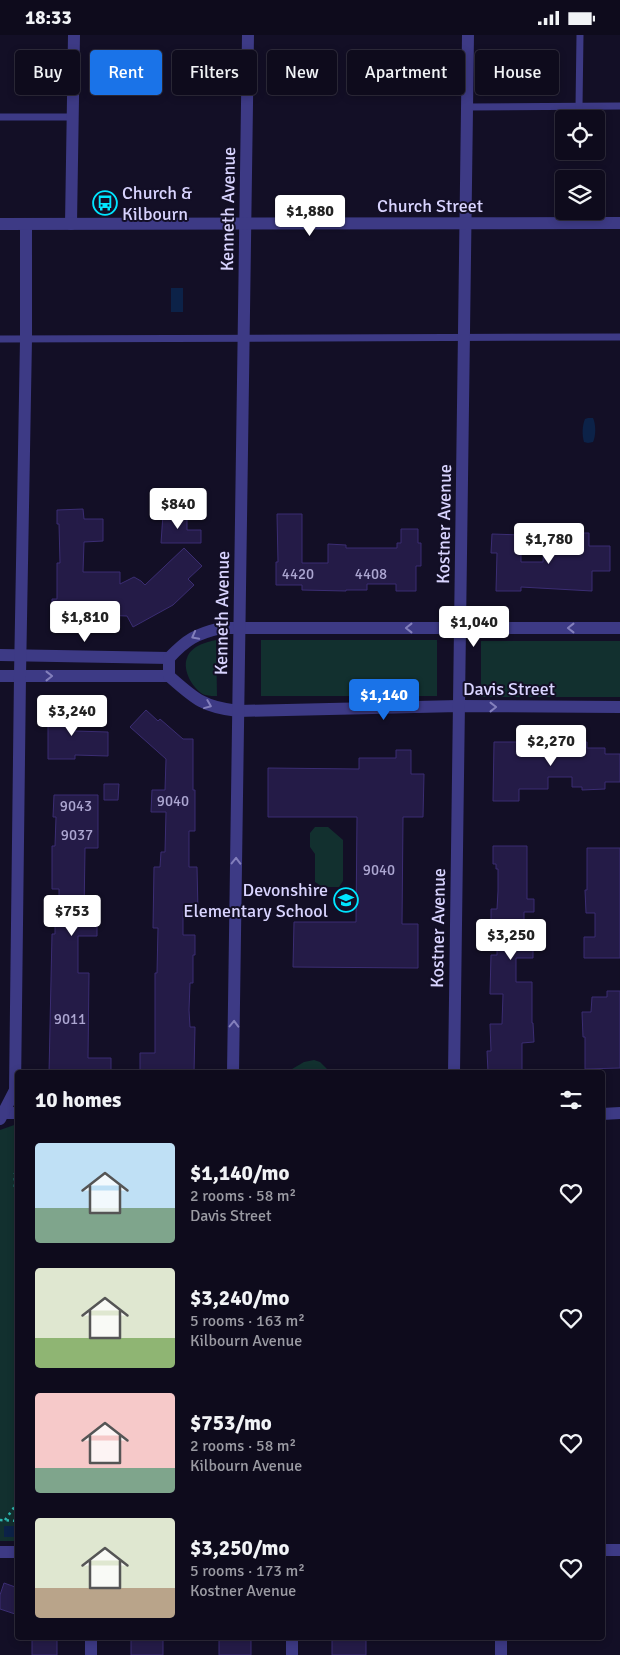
<!DOCTYPE html>
<meta charset="utf-8">
<style>
body{margin:0;font-family:Signika,sans-serif;background:#171425;color:#f1f3f6;height:100vh;display:flex;flex-direction:column;font-size:19px;white-space:nowrap}
*{box-sizing:border-box;margin:0}
p{font-size:16px;color:#9b9ba3}
.icon{flex:none;width:28px;height:28px;fill:none;stroke:currentColor;stroke-width:2;stroke-linecap:round;stroke-linejoin:round}
.map{position:relative;flex:1;overflow:hidden}
.details{position:absolute;left:15px;top:1035px;width:590px;height:570px;display:flex;flex-direction:column;background:#0e0b1c;border-radius:5px;box-shadow:0 2px 8px #0003,0 0 0 1px #2e2b3b}
.details>*{flex:none}
.guide{position:absolute;left:15px;top:15px;width:590px;height:45px;display:flex;gap:10px}
.tools{position:absolute;left:555px;top:75px;display:grid;gap:10px}
.tools a{display:grid;place-items:center;width:50px;height:50px;border-radius:5px;background:#0e0b1c;box-shadow:0 2px 8px #0003,0 0 0 1px #2e2b3b;font-size:25px}
.price{position:absolute;translate:-50% -42px;padding:0 11px;border-radius:5px;background:#fff;color:#222;font-size:16px;line-height:32px;filter:drop-shadow(0 1px 2px #0008)}
.price::after{content:'';position:absolute;left:50%;top:30px;width:15px;height:11px;margin-left:-8px;background:inherit;clip-path:polygon(0 0,100% 0,50% 100%)}
.price.active{background:#1a73e8;color:#fff}
ul{padding:0;list-style:none}
li{display:flex;align-items:center;gap:15px;height:125px;padding:0 20px}
li span{display:grid;place-items:center;flex:none;width:140px;height:100px;border-radius:5px;color:#555}
li>.icon{margin-inline-start:auto}
span .icon{width:60px;height:60px;fill:#fffc;stroke-width:1}
li b{font-size:21px}
h2{display:flex;justify-content:space-between;align-items:center;height:60px;padding:0 20px;font-size:21px}
.chip{padding:0 18px;border-radius:5px;background:#0e0b1c;box-shadow:0 2px 8px #0003,0 0 0 1px #2e2b3b;font-size:18px;line-height:45px}
.chip.active{background:#1a73e8;color:#fff}
.status{display:flex;justify-content:space-between;align-items:center;height:35px;padding:0 25px;background:#0e0b1c;direction:ltr}
.status svg{height:14px;fill:currentColor}
.map>svg:first-child{display:block}
.green{fill:#12302f}
.water{fill:#0c2248}
.building{fill:#241b47;stroke:#3b2d73}
.lines{fill:none;stroke-linecap:round;stroke-linejoin:round}
.path{stroke:#2fb8b0;stroke-width:2.5;stroke-dasharray:2.5 4;stroke-linecap:butt}
.service{stroke:#3d3a85;stroke-width:7}
.minor{stroke:#3d3a85;stroke-width:12}
.tertiary{stroke:#3d3a85;stroke-width:12}
.oneway{stroke:#837fbc}
.labels{text-anchor:middle;dominant-baseline:central;stroke-width:4;stroke-linejoin:round;paint-order:stroke}
.number-label{font-size:15px;fill:#aca6d1}
.poi-label{font-size:18px;fill:#d9d4ff;stroke:#130f26;text-anchor:start}
.street-label{font-size:18px;fill:#d9d4ff;stroke:#130f26}
</style>
<div class="status"><b>18:33</b><svg viewBox="0 0 49 12"><path d="M0 12V9h3v3zM5 12V6h3v6zM10 12V3h3v9zM15 12V0h3v12zM26 1h20v11H26zM47 4h2v5h-2z"/></svg></div>
<div class="map">
<svg width="620" height="1620" viewBox="0 0 620 1620">
<rect width="100%" height="100%" fill="#130f26"/>
<g class="green">
<path d="M216,605l1,56c-3,0 -8,0 -12,-1 -12,-5 -23,-25 -18,-37 4,-12 19,-16 29,-18z"/>
<rect x="261" y="605" width="176" height="56"/>
<rect x="481" y="606" width="139" height="56"/>
<polygon points="315,792 328,792 343,805 343,846 339,852 323,852 315,847 315,819 310,812 310,798"/>
<polygon points="314,1025 320,1027 330,1037 287,1037 304,1027"/>
<polygon points="17,1089 17,1506 0,1506 0,1095"/>
</g>
<g class="water">
<rect x="171" y="253" width="12" height="24"/>
<path d="M588,383h5c3,6 3,18 0,24l-5,1 -4,-1c-2,-7 -2,-16 1,-23z"/>
<rect x="4" y="1491" width="13" height="11"/>
</g>
<g class="building">
<polygon points="83,474 84,484 103,484 103,506 84,507 83,537 120,537 120,549 134,542 141,546 145,550 184,513 202,531 188,544 194,550 173,570 133,592 127,581 101,580 101,591 52,592 52,564 57,564 57,528 60,528 59,489 57,489 57,475"/>
<polygon points="163,479 187,479 187,495 201,495 201,508 161,508"/>
<polygon points="277,479 302,479 302,528 328,528 328,509 346,510 346,513 397,513 397,508 401,508 401,494 418,494 418,508 421,508 421,531 416,531 416,556 396,556 396,549 367,549 367,555 346,555 346,556 302,555 302,550 276,550 276,527 278,527"/>
<polygon points="573,498 589,498 589,511 610,511 610,536 592,536 592,556 521,552 521,556 496,556 497,518 491,518 492,499 521,500 521,527 543,527 544,510 573,511"/>
<polygon points="48,672 76,672 75,696 108,697 108,721 75,720 75,724 48,724"/>
<polygon points="146,675 158,686 160,684 183,704 193,704 193,755 195,755 195,796 189,796 189,832 197,832 198,876 183,876 183,900 195,900 195,920 193,920 193,948 190,948 189,975 190,992 195,992 194,1038 140,1038 140,1018 155,1018 155,938 157,938 158,893 153,893 154,832 160,832 161,817 165,817 166,777 151,777 152,755 165,755 166,724 130,692"/>
<polygon points="494,707 519,707 518,711 546,711 546,707 587,707 587,713 605,713 605,719 620,719 620,747 605,747 605,754 582,755 582,752 572,752 572,742 548,742 548,754 519,754 519,766 493,766"/>
<polygon points="396,715 411,715 411,739 424,739 423,782 403,782 402,889 418,889 418,933 293,932 294,887 356,887 357,782 268,782 268,733 359,734 359,723 396,723"/>
<polygon points="104,749 119,749 118,765 104,765"/>
<polygon points="54,760 98,760 98,813 85,813 84,879 97,879 97,901 78,901 78,938 89,938 88,1023 111,1023 111,1038 49,1038 52,899 55,899 55,879 59,879 59,854 52,854 52,811 55,811 56,782 53,782"/>
<polygon points="493,811 527,811 527,864 534,864 534,877 524,877 524,902 533,902 533,923 516,923 516,947 532,947 532,988 533,988 534,1007 522,1008 522,1037 488,1037 487,1016 491,1016 490,989 502,989 503,959 490,959 491,920 497,920 497,895 491,895 491,874 497,874 498,856 498,834 496,834 496,829 493,829"/>
<polygon points="587,813 620,813 620,923 584,923 584,902 595,902 595,878 586,878 585,855 587,855"/>
<polygon points="607,956 620,956 620,1033 585,1034 585,1002 583,1002 582,977 591,977 592,962 607,962"/>
<polygon points="4,1548 18,1553 18,1580 0,1574 0,1560"/>
<rect x="32" y="1602" width="25" height="18"/>
<rect x="131" y="1602" width="32" height="18"/>
<rect x="219" y="1602" width="32" height="18"/>
<rect x="332" y="1602" width="34" height="18"/>
</g>
<g class="lines">
<g class="path">
<polyline points="15,1152 15,1138"/>
<polyline points="0,1485 18,1486"/>
<polyline points="5,1485 18,1467"/>
</g>
<g class="service">
<polyline points="467,72 620,71"/>
<polyline points="579,72 580,0"/>
<polyline points="0,82 72,82"/>
<polyline points="0,304 620,302"/>
</g>
<g class="minor">
<polyline points="71,189 74,0"/>
<polyline points="0,620 169,623"/>
<path d="M0,641h169c26,23 34,31 69,35l221,-5 161,1"/>
<path d="M169,641v-18c18,-19 27,-24 52,-30h399"/>
<polyline points="233,1038 248,0"/>
<polyline points="454,1038 468,0"/>
<polyline points="0,1078 18,1078"/>
<polyline points="602,1079 620,1078"/>
<polyline points="0,1084 15,1055 20,641 26,304 26,189"/>
<polyline points="602,1515 620,1515"/>
<polyline points="0,1517 18,1517"/>
<polyline points="91,1602 91,1620"/>
<polyline points="501,1602 501,1620"/>
<polyline points="292,1620 292,1602"/>
</g>
<polyline class="tertiary" points="0,189 620,188"/>
</g>
<defs><path id="oneway-chevron" d="M-2-3.5L2.5 0L-2 3.5" fill="none" stroke-width="1.6" stroke-linecap="round" stroke-linejoin="round" transform="scale(1.25)"/></defs>
<g class="oneway">
<use href="#oneway-chevron" transform="translate(409 593) rotate(180)"/>
<use href="#oneway-chevron" transform="translate(571 593) rotate(180)"/>
<use href="#oneway-chevron" transform="translate(195 601) rotate(152)"/>
<use href="#oneway-chevron" transform="translate(49 641)"/>
<use href="#oneway-chevron" transform="translate(208 670) rotate(22)"/>
<use href="#oneway-chevron" transform="translate(493 672)"/>
<use href="#oneway-chevron" transform="translate(236 826) rotate(-89)"/>
<use href="#oneway-chevron" transform="translate(234 989) rotate(-89)"/>
</g>
<defs>
<g id="bus-ring" transform="scale(1.25)"><circle r="9.5" fill="#130f26" stroke="#00e5ff" stroke-width="1.5"/><path d="M-5-6H5V4H4V6H2V4H-2V6H-4V4H-5ZM-3.5-4V0h7V-4ZM-3.5 1.2v1.5H-2V1.2ZM2 1.2v1.5H3.5V1.2Z" fill="#00e5ff"/></g>
<g id="school-ring" transform="scale(1.25)"><circle r="9.5" fill="#130f26" stroke="#00e5ff" stroke-width="1.5"/><path d="M0-5L7-2L0 1L-7-2ZM-4 1L0 2.5L4 1V4Q0 6-4 4Z" fill="#00e5ff"/></g>
</defs>
<g fill-rule="evenodd">
<use href="#bus-ring" x="105" y="168"/>
<use href="#school-ring" x="346" y="865"/>
</g>
<g class="labels">
<g class="number-label">
<text x="298" y="539">4420</text>
<text x="371" y="539">4408</text>
<text x="173" y="766">9040</text>
<text x="76" y="771">9043</text>
<text x="77" y="800">9037</text>
<text x="379" y="835">9040</text>
<text x="70" y="984">9011</text>
</g>
<g class="poi-label">
<text x="122" y="158">Church &amp;<tspan x="122" dy="21">Kilbourn</tspan></text>
<text x="328" y="855" text-anchor="end">Devonshire<tspan x="328" dy="21">Elementary School</tspan></text>
</g>
<g class="street-label">
<text x="430" y="171">Church Street</text>
<text transform="translate(228 174) rotate(-89)">Kenneth Avenue</text>
<text transform="translate(444 489) rotate(-89)">Kostner Avenue</text>
<text transform="translate(222 578) rotate(-89)">Kenneth Avenue</text>
<text x="509" y="654">Davis Street</text>
<text transform="translate(438 893) rotate(-89)">Kostner Avenue</text>
</g>
</g>
</svg>
<div class="tools">
<a><svg class="icon" aria-label="locate" viewBox="0 0 24 24"><circle cx="12" cy="12" r="6"/><path d="M12 2v4M12 18v4M2 12h4M18 12h4"/></svg></a>
<a><svg class="icon" aria-label="layers" viewBox="0 0 24 24"><path d="M12 4l9 5-9 5-9-5zM3 14l9 5 9-5"/></svg></a>
</div>
<b class="price" style="left:310px;top:202px">$1,880</b>
<b class="price" style="left:178px;top:495px">$840</b>
<b class="price" style="left:549px;top:530px">$1,780</b>
<b class="price" style="left:85px;top:608px">$1,810</b>
<b class="price" style="left:474px;top:613px">$1,040</b>
<b class="price active" style="left:384px;top:686px">$1,140</b>
<b class="price" style="left:72px;top:702px">$3,240</b>
<b class="price" style="left:551px;top:732px">$2,270</b>
<b class="price" style="left:72px;top:902px">$753</b>
<b class="price" style="left:511px;top:926px">$3,250</b>
<div class="guide">
<a class="chip">Buy</a>
<a class="chip active">Rent</a>
<a class="chip">Filters</a>
<a class="chip">New</a>
<a class="chip">Apartment</a>
<a class="chip">House</a>
</div>
<section class="details">
<h2>10 homes<svg class="icon" aria-label="filters" viewBox="0 0 24 24"><path d="M4 7h16M4 17h16"/><circle cx="9" cy="7" r="2"/><circle cx="15" cy="17" r="2"/></svg></h2>
<ul>
<li><span style="background:linear-gradient(#bfe0f5 65%,#7fa58c 0)"><svg class="icon" aria-label="home" viewBox="0 0 24 24"><path d="M3 11l9-7 9 7M6 9v11h12V9"/></svg></span><div><b>$1,140/mo</b><p>2 rooms · 58 m²</p><p>Davis Street</p></div><svg class="icon" aria-label="heart" viewBox="0 0 24 24"><path d="M12 20l-8-8c-3-5 5-10 8-4 3-6 11-1 8 4z"/></svg></li>
<li><span style="background:linear-gradient(#dfe7d0 70%,#8fb573 0)"><svg class="icon" aria-label="home" viewBox="0 0 24 24"><path d="M3 11l9-7 9 7M6 9v11h12V9"/></svg></span><div><b>$3,240/mo</b><p>5 rooms · 163 m²</p><p>Kilbourn Avenue</p></div><svg class="icon" aria-label="heart" viewBox="0 0 24 24"><path d="M12 20l-8-8c-3-5 5-10 8-4 3-6 11-1 8 4z"/></svg></li>
<li><span style="background:linear-gradient(#f6c9c9 75%,#7fa58c 0)"><svg class="icon" aria-label="home" viewBox="0 0 24 24"><path d="M3 11l9-7 9 7M6 9v11h12V9"/></svg></span><div><b>$753/mo</b><p>2 rooms · 58 m²</p><p>Kilbourn Avenue</p></div><svg class="icon" aria-label="heart" viewBox="0 0 24 24"><path d="M12 20l-8-8c-3-5 5-10 8-4 3-6 11-1 8 4z"/></svg></li>
<li><span style="background:linear-gradient(#dfe7d0 70%,#b9a48a 0)"><svg class="icon" aria-label="home" viewBox="0 0 24 24"><path d="M3 11l9-7 9 7M6 9v11h12V9"/></svg></span><div><b>$3,250/mo</b><p>5 rooms · 173 m²</p><p>Kostner Avenue</p></div><svg class="icon" aria-label="heart" viewBox="0 0 24 24"><path d="M12 20l-8-8c-3-5 5-10 8-4 3-6 11-1 8 4z"/></svg></li>
</ul>
</section>
</div>
